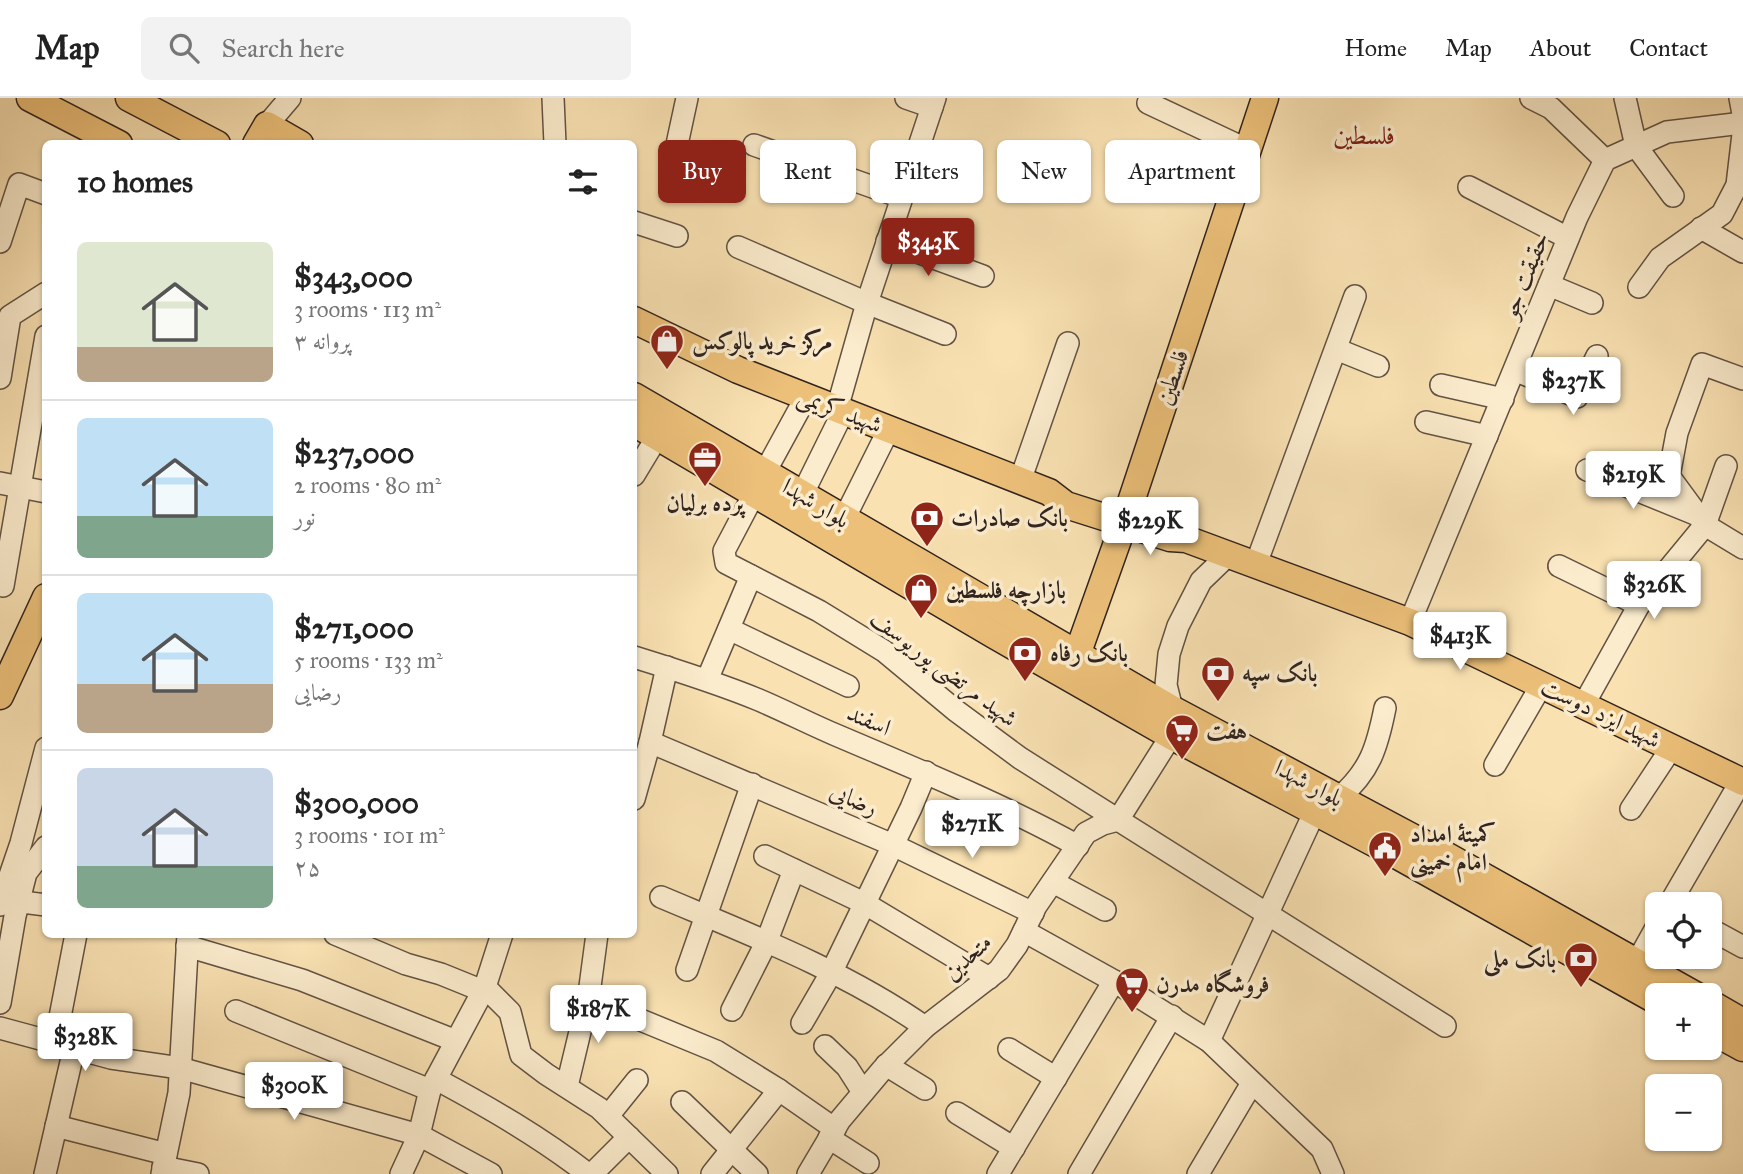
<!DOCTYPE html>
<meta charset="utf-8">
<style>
body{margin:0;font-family:"IM FELL Great Primer",Amiri,serif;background:#f2f2f2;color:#222;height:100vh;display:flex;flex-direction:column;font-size:26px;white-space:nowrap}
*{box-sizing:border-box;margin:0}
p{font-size:23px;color:#767676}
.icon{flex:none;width:38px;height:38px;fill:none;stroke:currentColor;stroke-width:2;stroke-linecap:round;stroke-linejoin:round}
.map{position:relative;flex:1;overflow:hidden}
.details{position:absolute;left:42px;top:42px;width:595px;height:798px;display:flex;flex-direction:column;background:#fff;border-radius:10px;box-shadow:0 2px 5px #0004}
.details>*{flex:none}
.banner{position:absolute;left:658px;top:42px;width:665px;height:63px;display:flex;gap:14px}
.tools{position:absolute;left:1645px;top:794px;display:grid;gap:14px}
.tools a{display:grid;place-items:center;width:77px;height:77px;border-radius:10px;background:#fff;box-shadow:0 2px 5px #0004;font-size:35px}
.price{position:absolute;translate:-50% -60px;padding:0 16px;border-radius:7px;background:#fff;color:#222;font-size:23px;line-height:46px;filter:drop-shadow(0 2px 4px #0008)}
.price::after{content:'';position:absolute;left:50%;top:42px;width:21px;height:16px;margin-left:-10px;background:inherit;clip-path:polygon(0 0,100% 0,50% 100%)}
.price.current{background:#8f2418;color:#fff}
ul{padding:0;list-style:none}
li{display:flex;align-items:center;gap:21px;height:175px;padding:0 35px}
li+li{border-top:2px solid #e0e0e0}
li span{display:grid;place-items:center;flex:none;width:196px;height:140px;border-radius:10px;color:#555}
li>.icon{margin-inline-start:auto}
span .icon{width:84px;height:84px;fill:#fffc;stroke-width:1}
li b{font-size:30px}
h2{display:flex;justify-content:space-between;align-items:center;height:84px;padding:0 35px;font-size:30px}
.pill{padding:0 24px;border-radius:10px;background:#fff;box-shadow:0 2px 5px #0004;font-size:24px;line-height:63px}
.pill.current{background:#8f2418;color:#fff}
header{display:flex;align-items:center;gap:42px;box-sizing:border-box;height:98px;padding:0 35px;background:#fff;border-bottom:2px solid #e0e0e0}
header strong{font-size:33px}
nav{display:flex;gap:38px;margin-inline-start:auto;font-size:24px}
.search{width:490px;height:63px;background:#f2f2f2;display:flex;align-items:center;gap:18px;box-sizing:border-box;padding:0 24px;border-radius:10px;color:#767676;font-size:26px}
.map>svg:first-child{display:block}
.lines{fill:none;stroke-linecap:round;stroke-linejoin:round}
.minor-casing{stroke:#625244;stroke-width:24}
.major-casing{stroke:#30231f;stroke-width:29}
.minor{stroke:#fbeccd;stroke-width:21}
.major{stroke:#ecc079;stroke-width:26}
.labels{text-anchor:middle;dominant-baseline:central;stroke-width:7;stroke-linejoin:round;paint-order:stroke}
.street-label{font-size:24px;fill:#30231f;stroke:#fbeccd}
.poi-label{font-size:24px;font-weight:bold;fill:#30231f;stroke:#fbeccd;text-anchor:start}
.neighbourhood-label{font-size:26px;fill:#7a1f14;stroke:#fbeccd}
</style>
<header>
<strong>Map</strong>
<div class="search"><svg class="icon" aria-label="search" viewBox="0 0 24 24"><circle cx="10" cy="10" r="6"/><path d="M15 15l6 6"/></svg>Search here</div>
<nav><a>Home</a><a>Map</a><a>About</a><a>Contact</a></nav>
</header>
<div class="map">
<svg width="1743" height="1076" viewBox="0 0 1743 1076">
<rect width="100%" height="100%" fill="#f9e1b2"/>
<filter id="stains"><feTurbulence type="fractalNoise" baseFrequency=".00286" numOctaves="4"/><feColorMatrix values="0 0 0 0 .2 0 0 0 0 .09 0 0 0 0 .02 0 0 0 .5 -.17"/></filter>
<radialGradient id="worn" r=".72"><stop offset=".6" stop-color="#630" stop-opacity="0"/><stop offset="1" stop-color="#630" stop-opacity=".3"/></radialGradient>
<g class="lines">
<g class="minor-casing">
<g id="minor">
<polyline points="553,0 555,46"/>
<polyline points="906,0 932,9"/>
<polyline points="1531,0 1551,10 1605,62"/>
<polyline points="1625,0 1636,48 1673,98"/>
<polyline points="1740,0 1743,16"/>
<polyline points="1148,5 1248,52"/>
<polyline points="267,27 290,0"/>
<polyline points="754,47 901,99"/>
<polyline points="676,51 687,0"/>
<polyline points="1469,89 1568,140"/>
<polyline points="634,124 677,138"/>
<polyline points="1701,130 1743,154"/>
<polyline points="887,143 983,178"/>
<polyline points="0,144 19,86 46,96"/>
<polyline points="738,149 867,205 945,236"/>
<polyline points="1549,187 1592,205"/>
<polyline points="1639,189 1660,160 1722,116 1737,87 1743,36"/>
<polyline points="1336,251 1378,268"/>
<polyline points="1515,272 1577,299 1597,258"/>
<polyline points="0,280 10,218 46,195"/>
<polyline points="1743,281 1702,266 1677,335 1669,378 1705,427 1743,450"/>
<polyline points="1441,287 1503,301"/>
<polyline points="837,311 867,205 935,0"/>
<polyline points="1426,324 1487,338"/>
<polyline points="1587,372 1695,416"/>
<polyline points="765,374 806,299"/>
<polyline points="634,377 657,339"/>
<polyline points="1020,383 1068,245"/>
<polyline points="0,385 46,394"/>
<polyline points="754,396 724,453 726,465 819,513 884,553 955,612 1020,660 1445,928"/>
<polyline points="802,397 843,314"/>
<polyline points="844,421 889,331"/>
<polyline points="1256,466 1355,198"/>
<polyline points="1559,468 1639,507"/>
<polyline points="3,488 46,238"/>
<polyline points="1410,524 1577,119 1605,62 1667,34 1743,25"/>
<polyline points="729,531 848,588"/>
<path d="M634,559c42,13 84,26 125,43 26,11 51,24 77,35 82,35 164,68 242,111"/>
<polyline points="707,582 751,478"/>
<polyline points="1584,606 1639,507 1705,427 1726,368"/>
<polyline points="1172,611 1166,587 1169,556 1178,528 1201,483 1228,457"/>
<polyline points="650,644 893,747 1033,815"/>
<polyline points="1495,667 1542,586"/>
<path d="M1339,700c31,-27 38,-50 46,-90"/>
<polyline points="634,701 650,644 667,569"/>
<polyline points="1631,711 1672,649"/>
<polyline points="765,758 864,805 989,880"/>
<polyline points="1053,784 1105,812"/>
<path d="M661,799c90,38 184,74 264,130"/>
<polyline points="6,802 46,807"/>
<polyline points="0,807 21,745 46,650"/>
<polyline points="1669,807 1741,683"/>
<polyline points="1710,831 1743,849"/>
<polyline points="1024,833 1114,883 1209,943 1322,1051 1333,1076"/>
<polyline points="335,836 406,866 441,876 483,893"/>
<polyline points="187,848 302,882 456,943"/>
<polyline points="1637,864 1657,828"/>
<polyline points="687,872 752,686"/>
<polyline points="485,889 510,914 521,957 546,976 599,1010 667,1076"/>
<polyline points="589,896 626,916 716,953 779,992 835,1031"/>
<polyline points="0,905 15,818 26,775 46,749"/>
<polyline points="732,912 766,845 794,772"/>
<polyline points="236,913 430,992"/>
<polyline points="802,925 831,875 911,710 926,674"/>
<polyline points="0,930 111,960 180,970 419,1037 491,1076"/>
<polyline points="1209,943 1315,713"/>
<polyline points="55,945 76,836"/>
<polyline points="825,948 847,969 863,994"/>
<polyline points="1009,951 1056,980"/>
<polyline points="886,967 925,991"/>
<path d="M436,981c54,29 104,58 152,95"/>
<polyline points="567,988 589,896 597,836"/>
<polyline points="682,1004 757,1076"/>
<polyline points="957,1015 1014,1050"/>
<polyline points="608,1018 637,982"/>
<polyline points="56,1028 166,1056"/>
<polyline points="829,1040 868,1065"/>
<polyline points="163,1069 198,1076"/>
<polyline points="45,1076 74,951"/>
<polyline points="162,1076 179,995 188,836"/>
<polyline points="401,1076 419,1037 430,992 485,889 502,836"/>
<polyline points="592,1076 629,1039"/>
<polyline points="712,1076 779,992"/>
<polyline points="808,1076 840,1022 882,972 925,929 999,872 1017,847 1036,808 1086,735 1103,726 1118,722 1171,638"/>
<polyline points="998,1076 1114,883"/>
<polyline points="1079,1076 1172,918"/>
<polyline points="1198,1076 1252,985"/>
</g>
</g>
<g class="major-casing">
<g id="major">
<polyline points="30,0 119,46"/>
<polyline points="129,0 217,46"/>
<polyline points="256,46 267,27 300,46"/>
<polyline points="634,222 738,272 1049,394 1066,407 1170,440 1186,441 1410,524 1743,684"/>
<polyline points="634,298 1172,611 1442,755 1697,898"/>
<polyline points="634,325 994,537 1171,638 1389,753 1657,903"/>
<polyline points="1077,557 1124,425 1265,0"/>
<polyline points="0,598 46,499"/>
<polyline points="1710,905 1743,924"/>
<polyline points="1710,932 1743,950"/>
</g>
</g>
<use href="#minor" class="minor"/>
<use href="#major" class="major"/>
</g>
<defs>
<g id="shop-pin" transform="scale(1.75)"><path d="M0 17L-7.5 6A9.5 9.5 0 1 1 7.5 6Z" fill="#8f2418" stroke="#fbeccd"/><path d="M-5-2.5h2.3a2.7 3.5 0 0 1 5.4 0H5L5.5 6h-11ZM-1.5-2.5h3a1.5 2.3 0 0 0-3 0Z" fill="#fff"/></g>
<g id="office-pin" transform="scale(1.75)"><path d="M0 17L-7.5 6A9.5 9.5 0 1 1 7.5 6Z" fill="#8f2418" stroke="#fbeccd"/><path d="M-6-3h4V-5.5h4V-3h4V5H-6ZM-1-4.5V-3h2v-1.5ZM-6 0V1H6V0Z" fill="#fff"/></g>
<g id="bank-pin" transform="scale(1.75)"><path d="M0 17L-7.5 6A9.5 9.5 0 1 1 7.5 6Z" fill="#8f2418" stroke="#fbeccd"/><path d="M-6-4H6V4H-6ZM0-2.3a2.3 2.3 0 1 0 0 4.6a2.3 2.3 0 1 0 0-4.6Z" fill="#fff"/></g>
<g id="supermarket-pin" transform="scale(1.75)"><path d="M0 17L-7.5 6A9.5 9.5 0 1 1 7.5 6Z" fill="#8f2418" stroke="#fbeccd"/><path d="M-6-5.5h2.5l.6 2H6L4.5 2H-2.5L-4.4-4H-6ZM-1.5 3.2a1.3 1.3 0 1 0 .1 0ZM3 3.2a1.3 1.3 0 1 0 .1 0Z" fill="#fff"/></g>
<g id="civic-pin" transform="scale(1.75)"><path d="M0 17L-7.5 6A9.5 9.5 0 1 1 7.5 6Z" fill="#8f2418" stroke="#fbeccd"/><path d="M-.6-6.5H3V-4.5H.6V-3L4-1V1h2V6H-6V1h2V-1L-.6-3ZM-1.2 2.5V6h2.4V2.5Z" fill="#fff"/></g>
</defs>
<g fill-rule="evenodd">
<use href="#shop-pin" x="667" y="243"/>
<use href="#office-pin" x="705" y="360"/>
<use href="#bank-pin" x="927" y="420"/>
<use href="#shop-pin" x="921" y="492"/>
<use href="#bank-pin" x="1025" y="555"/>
<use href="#bank-pin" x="1218" y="575"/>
<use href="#supermarket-pin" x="1182" y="633"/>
<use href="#civic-pin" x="1385" y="750"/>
<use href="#bank-pin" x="1581" y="861"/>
<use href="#supermarket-pin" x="1132" y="886"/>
</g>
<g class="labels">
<g class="street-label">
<text transform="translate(1525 177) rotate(-68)">حقیقت جو</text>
<text transform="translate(1172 279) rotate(-71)">فلسطین</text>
<text transform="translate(840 312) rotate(21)">شهید کریمی</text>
<text transform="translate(816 405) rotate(31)">بلوار شهدا</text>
<text transform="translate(944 570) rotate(37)">شهید مرتضی پوریوسف</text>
<text transform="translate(1601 615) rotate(26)">شهید ایزد دوست</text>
<text transform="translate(869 622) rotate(23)">اسفند</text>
<text transform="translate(1309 685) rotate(28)">بلوار شهدا</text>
<text transform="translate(854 701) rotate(23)">رضایی</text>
<text transform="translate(967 859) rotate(-43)">متحدین</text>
</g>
<g class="poi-label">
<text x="692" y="243">مركز خريد پالوكس</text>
<text x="705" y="405" text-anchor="middle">پرده برلیان</text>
<text x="951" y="420">بانک صادرات</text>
<text x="946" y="492">بازارچه فلسطین</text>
<text x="1050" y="555">بانک رفاه</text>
<text x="1242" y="575">بانک سپه</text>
<text x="1206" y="633">هفت</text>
<text x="1410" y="736">کمیتهٔ امداد<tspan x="1410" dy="28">امام خمینی</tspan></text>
<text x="1556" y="861" text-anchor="end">بانک ملی</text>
<text x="1156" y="886">فروشگاه مدرن</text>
</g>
<g class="neighbourhood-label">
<text x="1364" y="37">فلسطین</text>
</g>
</g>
<rect width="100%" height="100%" filter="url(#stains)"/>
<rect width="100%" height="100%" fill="url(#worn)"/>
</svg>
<div class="tools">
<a><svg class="icon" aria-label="locate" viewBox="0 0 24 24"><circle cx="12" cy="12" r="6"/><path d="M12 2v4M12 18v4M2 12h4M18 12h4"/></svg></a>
<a>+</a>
<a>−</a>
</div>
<b class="price current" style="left:928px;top:180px">$343K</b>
<b class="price" style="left:1573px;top:319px">$237K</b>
<b class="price" style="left:1633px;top:413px">$219K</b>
<b class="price" style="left:1150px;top:459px">$229K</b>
<b class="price" style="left:1654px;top:523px">$326K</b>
<b class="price" style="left:1460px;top:574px">$413K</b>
<b class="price" style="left:972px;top:762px">$271K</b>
<b class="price" style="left:598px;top:947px">$187K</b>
<b class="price" style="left:85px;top:975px">$328K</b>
<b class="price" style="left:294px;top:1024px">$300K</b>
<div class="banner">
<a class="pill current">Buy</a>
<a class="pill">Rent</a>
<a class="pill">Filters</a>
<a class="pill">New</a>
<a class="pill">Apartment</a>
</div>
<section class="details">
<h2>10 homes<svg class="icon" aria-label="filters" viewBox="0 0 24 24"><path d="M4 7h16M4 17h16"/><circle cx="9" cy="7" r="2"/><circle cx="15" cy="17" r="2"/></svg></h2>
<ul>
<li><span style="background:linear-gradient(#dfe7d0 75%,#b9a48a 0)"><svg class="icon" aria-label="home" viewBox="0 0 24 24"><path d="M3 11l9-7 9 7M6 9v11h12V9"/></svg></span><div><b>$343,000</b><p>3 rooms · 113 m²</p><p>پروانه ۳</p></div></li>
<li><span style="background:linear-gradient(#bfe0f5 70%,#7fa58c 0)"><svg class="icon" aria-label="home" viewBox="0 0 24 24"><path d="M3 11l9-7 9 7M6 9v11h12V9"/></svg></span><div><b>$237,000</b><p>2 rooms · 80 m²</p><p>نور</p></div></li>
<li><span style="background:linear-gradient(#bfe0f5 65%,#b9a48a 0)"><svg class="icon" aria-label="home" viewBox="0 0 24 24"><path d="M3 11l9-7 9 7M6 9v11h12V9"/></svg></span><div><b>$271,000</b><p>5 rooms · 133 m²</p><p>رضایی</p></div></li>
<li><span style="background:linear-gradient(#c9d6e8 70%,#7fa58c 0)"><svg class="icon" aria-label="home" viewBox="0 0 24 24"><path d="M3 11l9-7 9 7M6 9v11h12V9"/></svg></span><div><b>$300,000</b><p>3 rooms · 101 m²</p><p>۲۵</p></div></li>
</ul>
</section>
</div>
